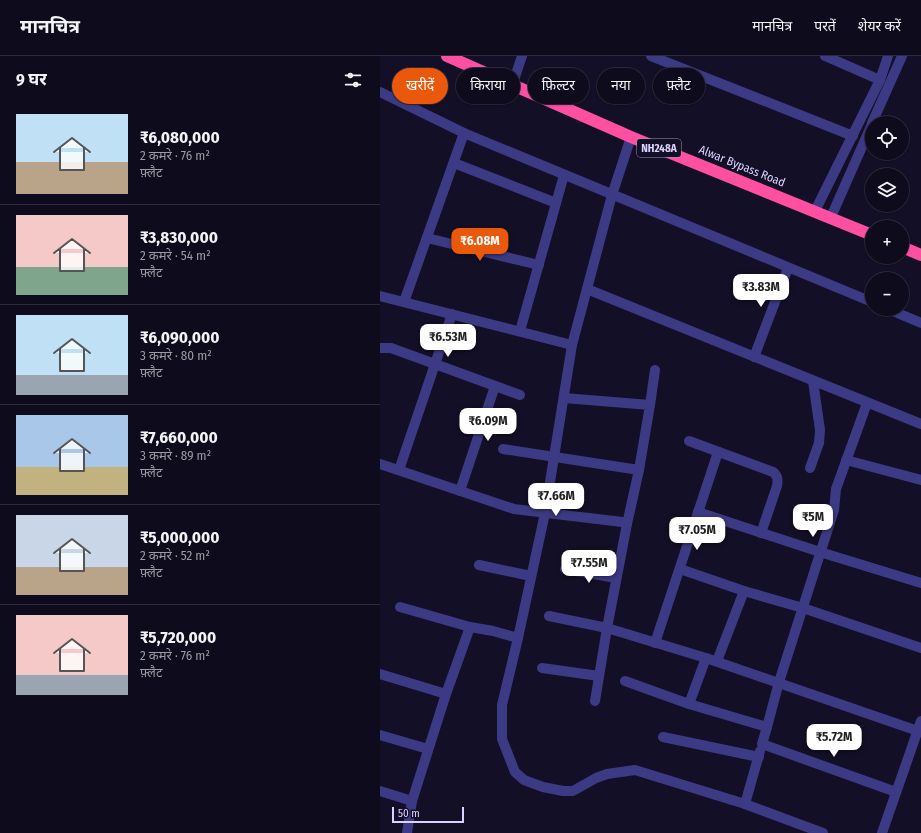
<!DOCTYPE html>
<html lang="hi">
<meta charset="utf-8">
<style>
body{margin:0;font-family:"Fira Sans Condensed","Noto Sans Devanagari",sans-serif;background:#1c1929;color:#f1f3f6;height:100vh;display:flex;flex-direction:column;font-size:15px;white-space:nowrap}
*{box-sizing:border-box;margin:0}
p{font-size:13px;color:#9b9ba3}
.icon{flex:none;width:22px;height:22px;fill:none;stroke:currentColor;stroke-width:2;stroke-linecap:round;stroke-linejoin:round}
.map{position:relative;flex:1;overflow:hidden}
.side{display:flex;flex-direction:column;background:#0e0b1c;width:380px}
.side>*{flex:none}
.hud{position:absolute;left:12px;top:12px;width:380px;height:36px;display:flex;gap:8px}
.buttons{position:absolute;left:485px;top:60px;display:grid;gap:8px}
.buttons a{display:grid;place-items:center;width:44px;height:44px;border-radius:50%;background:#0e0b1c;box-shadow:0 1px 3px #0004,0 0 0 1px #2e2b3b;font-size:20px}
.scale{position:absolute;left:12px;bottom:10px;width:72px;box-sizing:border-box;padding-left:4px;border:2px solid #d9d4ff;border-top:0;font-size:11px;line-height:14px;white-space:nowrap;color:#d9d4ff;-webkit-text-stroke:3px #130f26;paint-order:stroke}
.price{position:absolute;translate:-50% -34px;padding:0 9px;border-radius:8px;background:#fff;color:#222;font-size:13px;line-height:26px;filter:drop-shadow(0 1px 2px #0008)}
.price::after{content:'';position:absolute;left:50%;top:24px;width:12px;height:9px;margin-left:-6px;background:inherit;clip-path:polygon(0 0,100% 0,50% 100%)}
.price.active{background:#ea580c;color:#fff}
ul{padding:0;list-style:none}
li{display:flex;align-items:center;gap:12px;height:100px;padding:0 16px}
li+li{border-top:1px solid #2e2b3b}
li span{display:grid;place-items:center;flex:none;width:112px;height:80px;border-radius:0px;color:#555}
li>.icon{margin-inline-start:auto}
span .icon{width:48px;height:48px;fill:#fffc;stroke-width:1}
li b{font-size:17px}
h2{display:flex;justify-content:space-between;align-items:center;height:48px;padding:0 16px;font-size:17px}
.pill{padding:0 14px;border-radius:18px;background:#0e0b1c;box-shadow:0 1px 3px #0004,0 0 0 1px #2e2b3b;font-size:14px;line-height:36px}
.pill.active{background:#ea580c;color:#fff}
header{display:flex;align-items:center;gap:24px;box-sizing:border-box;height:56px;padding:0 20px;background:#0e0b1c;border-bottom:1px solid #2e2b3b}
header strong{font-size:19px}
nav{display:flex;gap:22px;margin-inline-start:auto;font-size:14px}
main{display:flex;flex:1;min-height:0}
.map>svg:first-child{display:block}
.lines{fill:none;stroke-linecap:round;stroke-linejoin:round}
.street{stroke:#3d3a85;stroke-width:10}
.highway{stroke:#ff4fa3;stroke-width:12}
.labels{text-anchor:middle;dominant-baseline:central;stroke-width:3.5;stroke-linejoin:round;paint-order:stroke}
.shield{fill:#130f26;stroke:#9e99be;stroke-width:1}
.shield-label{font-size:11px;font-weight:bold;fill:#d9d4ff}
.street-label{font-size:12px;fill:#d9d4ff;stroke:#130f26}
</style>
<header>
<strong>मानचित्र</strong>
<nav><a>मानचित्र</a><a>परतें</a><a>शेयर करें</a></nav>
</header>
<main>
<section class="side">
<h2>9 घर<svg class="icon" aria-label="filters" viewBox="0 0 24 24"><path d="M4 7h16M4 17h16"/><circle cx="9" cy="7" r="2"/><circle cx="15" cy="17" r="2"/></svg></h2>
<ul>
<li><span style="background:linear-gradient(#bfe0f5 60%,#b9a48a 0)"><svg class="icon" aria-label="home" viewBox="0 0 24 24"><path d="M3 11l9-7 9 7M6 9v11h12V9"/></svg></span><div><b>₹6,080,000</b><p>2 कमरे · 76 m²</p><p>फ़्लैट</p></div></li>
<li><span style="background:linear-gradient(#f6c9c9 65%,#7fa58c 0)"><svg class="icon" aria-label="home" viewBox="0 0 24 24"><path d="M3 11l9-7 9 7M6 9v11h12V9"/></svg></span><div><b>₹3,830,000</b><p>2 कमरे · 54 m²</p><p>फ़्लैट</p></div></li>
<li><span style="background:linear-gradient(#bfe0f5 75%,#9aa5b1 0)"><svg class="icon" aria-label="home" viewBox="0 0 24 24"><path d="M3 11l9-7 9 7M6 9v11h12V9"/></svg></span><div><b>₹6,090,000</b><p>3 कमरे · 80 m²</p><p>फ़्लैट</p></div></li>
<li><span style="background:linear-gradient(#a9c7e8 65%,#c2b280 0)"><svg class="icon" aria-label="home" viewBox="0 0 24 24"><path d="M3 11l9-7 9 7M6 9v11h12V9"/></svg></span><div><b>₹7,660,000</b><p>3 कमरे · 89 m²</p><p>फ़्लैट</p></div></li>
<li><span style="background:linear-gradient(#c9d6e8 65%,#b9a48a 0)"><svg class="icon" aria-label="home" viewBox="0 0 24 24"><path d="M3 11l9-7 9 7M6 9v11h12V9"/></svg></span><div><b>₹5,000,000</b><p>2 कमरे · 52 m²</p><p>फ़्लैट</p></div></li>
<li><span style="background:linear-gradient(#f6c9c9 75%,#9aa5b1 0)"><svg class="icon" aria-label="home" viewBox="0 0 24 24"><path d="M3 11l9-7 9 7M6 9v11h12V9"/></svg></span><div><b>₹5,720,000</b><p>2 कमरे · 76 m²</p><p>फ़्लैट</p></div></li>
</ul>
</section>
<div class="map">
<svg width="541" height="777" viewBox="0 0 541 777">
<rect width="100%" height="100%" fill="#130f26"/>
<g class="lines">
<g class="street">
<polyline points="271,0 473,80"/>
<polyline points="445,0 500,24"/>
<polyline points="132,30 142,0"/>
<polyline points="0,36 84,77 492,246"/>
<polyline points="492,67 522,0"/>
<polyline points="74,107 176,147"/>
<polyline points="435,155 500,24 508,0"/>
<polyline points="451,161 492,68"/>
<polyline points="47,182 159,209"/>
<polyline points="207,233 541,368"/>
<polyline points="0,240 192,289"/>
<polyline points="24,246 84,77"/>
<polyline points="508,253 541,267"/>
<polyline points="140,275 184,119"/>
<polyline points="0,292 11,292 140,339"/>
<polyline points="374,301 408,212"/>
<polyline points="184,342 270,349 259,414 247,468 227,572 215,645"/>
<polyline points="270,349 275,314"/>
<path d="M309,385l84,31c5,4 5,8 4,14l-16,47"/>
<polyline points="123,393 259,414"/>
<polyline points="466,404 541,424"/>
<polyline points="0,408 134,453 242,466 247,468"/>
<polyline points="430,412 439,387 440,374 433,325"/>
<polyline points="19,414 72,258"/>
<polyline points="80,435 115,330"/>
<polyline points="318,456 440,496 541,527"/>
<polyline points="99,509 151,520"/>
<polyline points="185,513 236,522"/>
<polyline points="300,513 364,535 423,552 541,592"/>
<polyline points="20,551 90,571"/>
<polyline points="169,560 227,572 326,602 541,676"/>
<polyline points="138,582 122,649 122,683 135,716 144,724 163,731 183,735 193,735 216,722 227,718 255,714 365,748 443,777"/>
<polyline points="275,587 338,396"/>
<polyline points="337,605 364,535"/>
<polyline points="162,612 219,620"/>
<polyline points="0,618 66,638"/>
<polyline points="245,625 309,648 387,671 399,626 454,454 456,433 487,347"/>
<polyline points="309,648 326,602"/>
<polyline points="387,671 382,688 516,736"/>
<polyline points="0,679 48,693"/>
<polyline points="283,681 379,701"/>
<polyline points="0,735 32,745"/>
<polyline points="365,748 380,695"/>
<polyline points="27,777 32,745 66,638 90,571 113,575 138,582 165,457 192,289 232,139 251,81"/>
<polyline points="502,777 541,665"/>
</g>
<g class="highway">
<polyline points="67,0 251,81 492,179"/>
<polyline points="522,191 541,199"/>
</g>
</g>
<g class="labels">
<rect class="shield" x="257" y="83" width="44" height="18" rx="3"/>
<g class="shield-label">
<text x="279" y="92">NH248A</text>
</g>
<g class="street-label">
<text transform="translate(362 110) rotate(22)">Alwar Bypass Road</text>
</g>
</g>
</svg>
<div class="buttons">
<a><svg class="icon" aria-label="locate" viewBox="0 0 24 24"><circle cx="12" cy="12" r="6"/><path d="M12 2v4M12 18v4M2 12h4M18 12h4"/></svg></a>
<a><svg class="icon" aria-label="layers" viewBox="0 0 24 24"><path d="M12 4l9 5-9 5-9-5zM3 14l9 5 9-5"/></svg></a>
<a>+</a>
<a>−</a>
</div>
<div class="scale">50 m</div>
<b class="price active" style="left:100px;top:206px">₹6.08M</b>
<b class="price" style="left:381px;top:252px">₹3.83M</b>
<b class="price" style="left:68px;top:302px">₹6.53M</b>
<b class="price" style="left:108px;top:386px">₹6.09M</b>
<b class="price" style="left:176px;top:461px">₹7.66M</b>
<b class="price" style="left:433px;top:482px">₹5M</b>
<b class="price" style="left:317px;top:495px">₹7.05M</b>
<b class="price" style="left:209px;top:528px">₹7.55M</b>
<b class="price" style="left:454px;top:702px">₹5.72M</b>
<div class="hud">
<a class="pill active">खरीदें</a>
<a class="pill">किराया</a>
<a class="pill">फ़िल्टर</a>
<a class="pill">नया</a>
<a class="pill">फ़्लैट</a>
</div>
</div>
</main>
